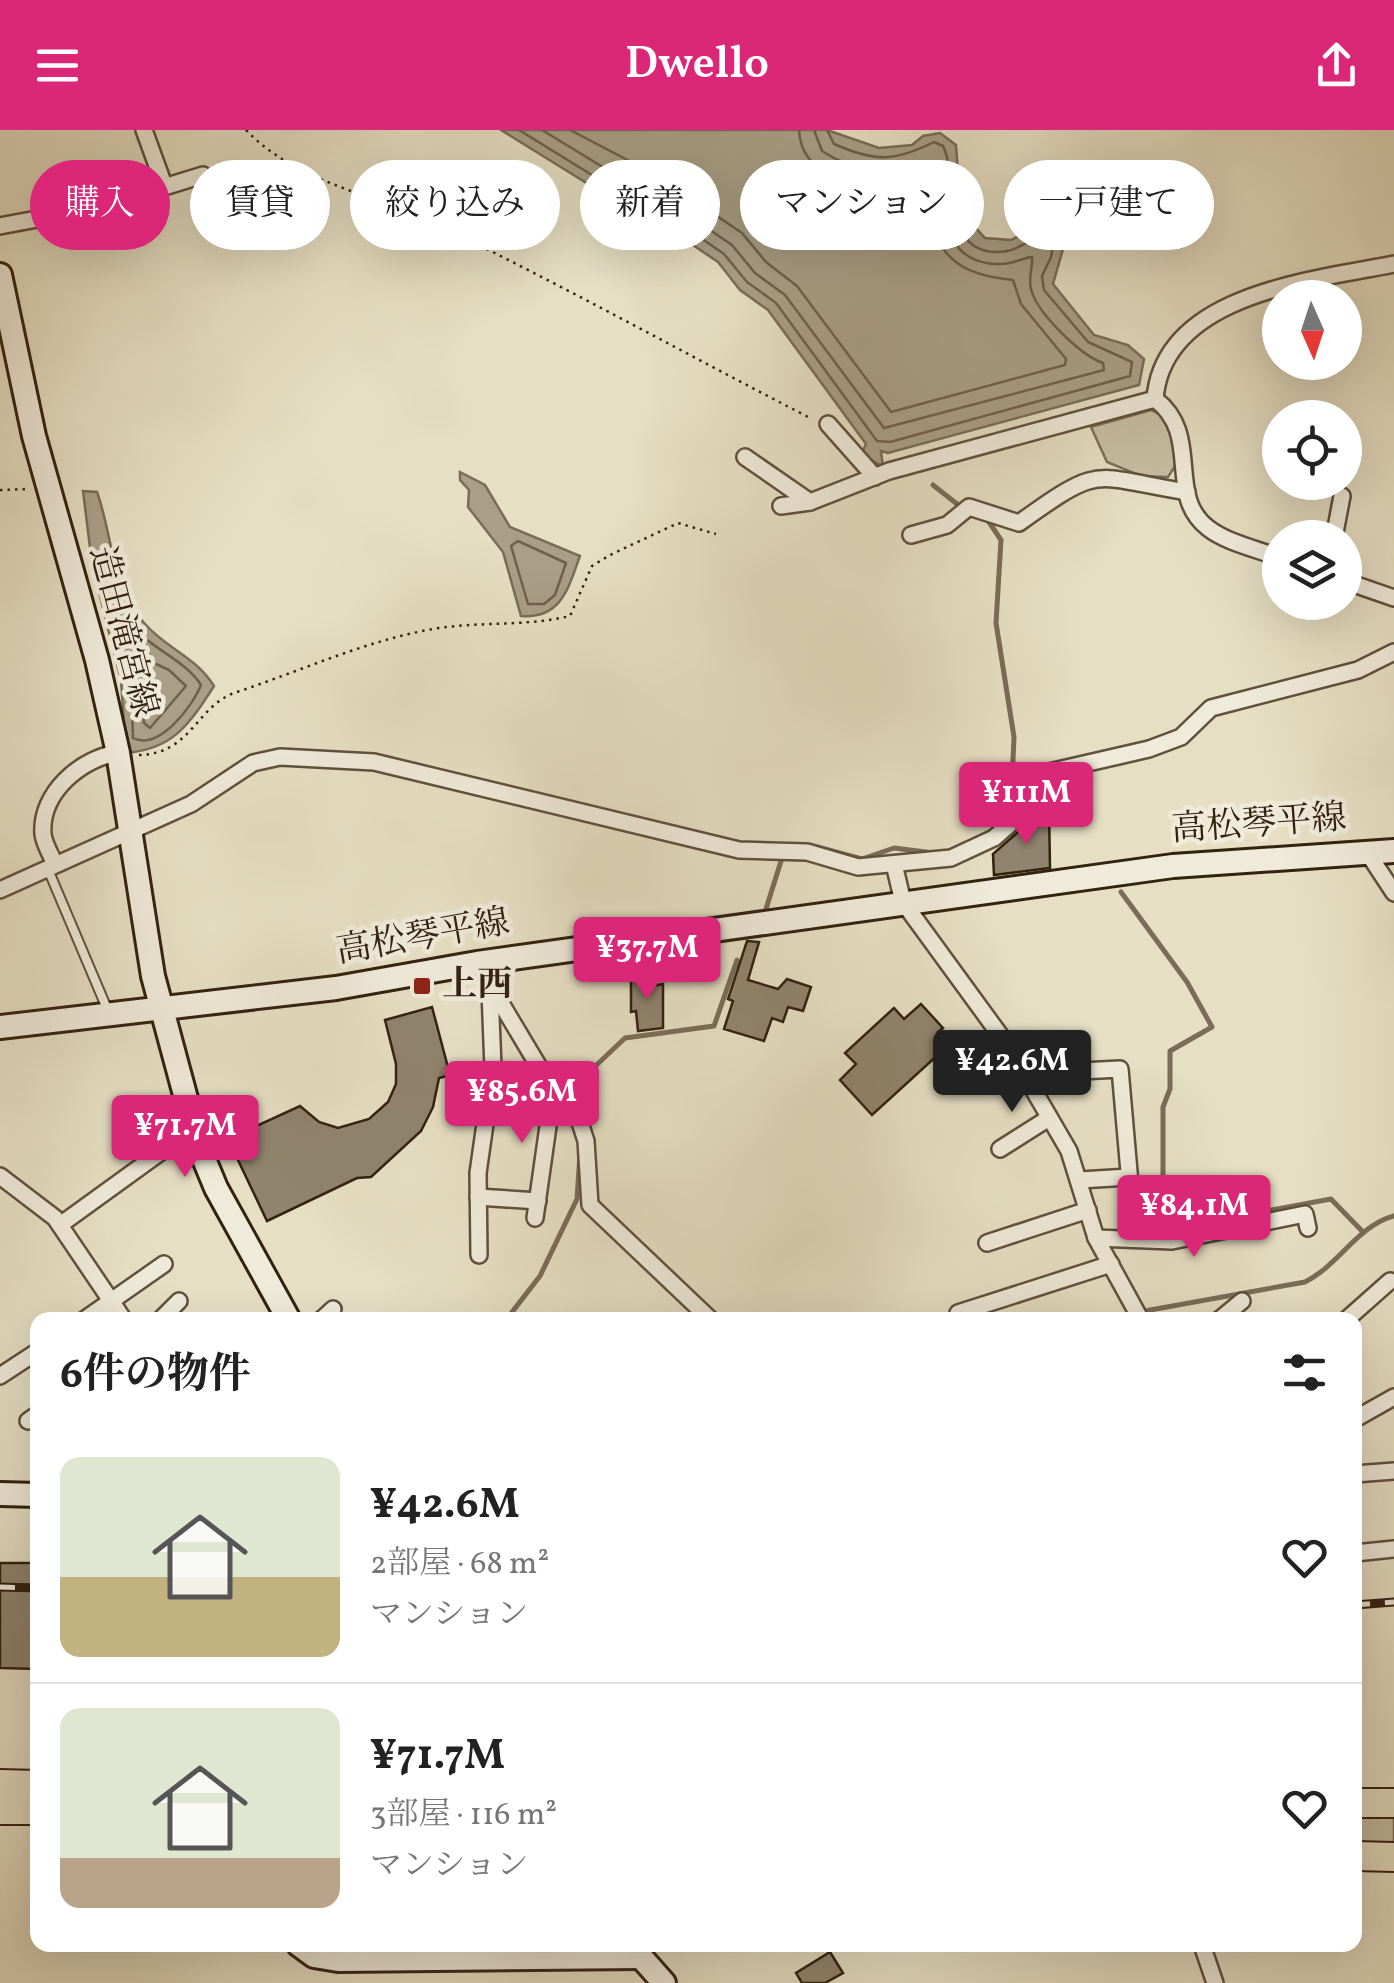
<!DOCTYPE html>
<html lang="ja">
<meta charset="utf-8">
<style>
body{margin:0;font-family:Vollkorn,"Noto Serif JP",serif;background:#f6f6f6;color:#222;height:100vh;display:flex;flex-direction:column;font-size:38px;white-space:nowrap}
*{box-sizing:border-box;margin:0}
p{font-size:32px;color:#767676}
.icon{flex:none;width:55px;height:55px;fill:none;stroke:currentColor;stroke-width:2;stroke-linecap:round;stroke-linejoin:round}
.map{position:relative;flex:1;overflow:hidden}
.sheet{position:absolute;left:30px;top:1182px;width:1332px;height:640px;display:flex;flex-direction:column;background:#fff;border-radius:20px;box-shadow:0 10px 40px #0002}
.sheet>*{flex:none}
.banner{position:absolute;left:30px;top:30px;width:1335px;height:90px;display:flex;gap:20px}
.needle{width:65px;rotate:177deg}
.tools{position:absolute;left:1262px;top:150px;display:grid;gap:20px}
.tools a{display:grid;place-items:center;width:100px;height:100px;border-radius:50%;background:#fff;box-shadow:0 10px 40px #0002;font-size:50px}
.price{position:absolute;translate:-50% -85px;padding:0 22px;border-radius:10px;background:#db2777;color:#fff;font-size:32px;line-height:65px;filter:drop-shadow(0 2px 5px #0008)}
.price::after{content:'';position:absolute;left:50%;top:60px;width:30px;height:22px;margin-left:-15px;background:inherit;clip-path:polygon(0 0,100% 0,50% 100%)}
.price.selected{background:#222;color:#fff}
ul{padding:0;list-style:none}
li{display:flex;align-items:center;gap:30px;height:250px;padding:0 30px}
li+li{border-top:2px solid #e0e0e0}
li span{display:grid;place-items:center;flex:none;width:280px;height:200px;border-radius:20px;color:#555}
li>.icon{margin-inline-start:auto}
span .icon{width:120px;height:120px;fill:#fffc;stroke-width:1}
li b{font-size:42px}
h2{display:flex;justify-content:space-between;align-items:center;height:120px;padding:0 30px;font-size:42px}
.chip{padding:0 35px;border-radius:45px;background:#fff;box-shadow:0 10px 40px #0002;font-size:35px;line-height:90px}
.chip.selected{background:#db2777;color:#fff}
header{display:flex;justify-content:space-between;align-items:center;height:130px;padding:0 30px;background:#db2777;color:#fff;font-size:45px;font-weight:600}
.map>svg:first-child{display:block}
.green{fill:#c7bfa5;stroke:#7c705a;stroke-width:2.5}
.water{fill:#a99f87;stroke:#796d57;stroke-width:2.5}
.lines{fill:none;stroke-linecap:round;stroke-linejoin:round}
.shore{stroke:#6e604c;stroke-width:2.5}
.stream{stroke:#796d57;stroke-width:5}
.building{fill:#90846e;stroke:#322210;stroke-width:2.5}
.lane-casing{stroke:#5f513d;stroke-width:12}
.street-casing{stroke:#5f513d;stroke-width:20}
.secondary-casing{stroke:#322210;stroke-width:28}
.highway-casing{stroke:#322210;stroke-width:32}
.path{stroke:#322210;stroke-width:2.5;stroke-dasharray:2.5 5;stroke-linecap:butt}
.lane{stroke:#efead9;stroke-width:8}
.street{stroke:#efead9;stroke-width:15}
.secondary{stroke:#efead9;stroke-width:22}
.highway{stroke:#e6dfc4;stroke-width:28}
.rail-casing{stroke:#322210;stroke-width:9}
.rail{stroke:#efead9;stroke-width:5;stroke-dasharray:15;stroke-linecap:butt}
.poi-dot{fill:#8f2418;stroke:#efead9;stroke-width:4}
.labels{text-anchor:middle;dominant-baseline:central;stroke-width:9;stroke-linejoin:round;paint-order:stroke}
.street-label{font-size:35px;fill:#322210;stroke:#efead9}
.poi-label{font-size:35px;font-weight:bold;fill:#322210;stroke:#efead9;text-anchor:start}
</style>
<header><svg class="icon" aria-label="menu" viewBox="0 0 24 24"><path d="M4 6h16M4 12h16M4 18h16"/></svg>Dwello<svg class="icon" aria-label="share" viewBox="0 0 24 24"><path d="M12 15V3M7 8l5-5 5 5M5 13v7h14v-7"/></svg></header>
<div class="map">
<svg width="1394" height="1853" viewBox="0 0 1394 1853">
<rect width="100%" height="100%" fill="#e6dfc4"/>
<filter id="stains"><feTurbulence type="fractalNoise" baseFrequency=".002" numOctaves="4"/><feColorMatrix values="0 0 0 0 .2 0 0 0 0 .09 0 0 0 0 .02 0 0 0 .5 -.17"/></filter>
<radialGradient id="worn" r=".72"><stop offset=".6" stop-color="#630" stop-opacity="0"/><stop offset="1" stop-color="#630" stop-opacity=".3"/></radialGradient>
<g class="green">
<polygon points="1151,280 1167,287 1179,330 1168,347 1141,346 1107,332 1091,297"/>
<polygon points="1355,1680 1394,1681 1394,1717 1355,1716"/>
</g>
<g class="water">
<polygon points="501,0 827,0 879,18 912,15 923,6 940,3 956,15 960,70 964,85 985,108 1011,110 1075,77 1053,154 1094,205 1128,215 1144,229 1139,255 888,323 881,321 883,336 861,325 866,314 768,180 740,160 718,132 638,78 596,59"/>
<path d="M460,342l25,13 25,42 70,29c-12,33 -19,63 -59,60l-18,-64 -35,-45 1,-17 -9,-10z"/>
<path d="M83,361l14,1c16,44 14,96 48,132 22,25 51,33 69,62 -25,39 -41,63 -88,67l-5,-73 -29,-116z"/>
</g>
<g class="lines">
<g class="shore">
<path d="M519,0l81,50 44,19 80,55 23,28 29,21 101,138 13,1 240,-66 2,-14 -44,-20 -44,-52 -2,-14 9,-19 5,-28c-17,2 -31,19 -49,22 -67,11 -48,-74 -64,-105l-9,-4c-40,20 -59,20 -100,2l-7,-14"/>
<path d="M542,0l64,39 44,20 82,56 23,28 30,22 99,133 220,-58 -1,-7c-23,-8 -66,-50 -72,-74 -3,-12 2,-22 1,-32 -10,1 -19,7 -31,7 -62,2 -58,-62 -68,-102 -43,4 -68,17 -111,-11l-8,-21"/>
<path d="M570,0l88,46 84,57 24,29 31,24 94,126 174,-47 1,-6 -45,-55 -8,-24c-71,-7 -77,-35 -94,-97 -39,-3 -117,8 -120,-53"/>
<polygon points="518,411 566,433 555,465 544,474 528,474 511,416"/>
<path d="M115,473c11,6 15,21 24,30 20,19 47,29 62,52 -9,22 -42,66 -68,53l-2,-59 -20,-71z"/>
<polygon points="141,527 169,540 186,556 150,598 144,593"/>
</g>
<g class="stream">
<polyline points="933,355 957,374"/>
<polyline points="987,389 1001,410 996,493 1014,607 1011,676 1004,689"/>
<polyline points="810,715 862,729 894,718 934,723"/>
<polyline points="1121,762 1187,852 1212,897 1170,921 1170,959 1163,977 1163,1100 1331,1069 1363,1102"/>
<polyline points="765,782 782,728"/>
<polyline points="568,962 625,908 714,896 737,830"/>
<polyline points="506,1190 540,1146 577,1069 580,1024"/>
<path d="M1095,1190l210,-38c34,-17 52,-56 89,-66"/>
</g>
</g>
<g class="building">
<polygon points="1049,680 1050,738 994,745 993,724 1018,702 1031,681"/>
<polygon points="747,811 759,812 748,850 778,859 787,849 811,857 803,881 788,877 783,892 772,888 764,911 724,899 733,871 728,869"/>
<polygon points="655,844 657,855 663,854 663,898 638,901 636,881 631,882 631,847"/>
<polygon points="921,874 943,898 938,902 945,910 935,918 940,923 872,985 840,950 856,934 845,923 894,878 904,889"/>
<polygon points="432,877 450,945 439,948 433,977 421,1001 371,1047 357,1048 267,1091 228,1009 300,976 319,992 338,998 369,989 388,972 396,954 396,934 385,890"/>
<polygon points="0,1433 38,1433 38,1539 0,1538"/>
<polygon points="830,1822 843,1843 825,1853 802,1853 796,1843"/>
</g>
<g class="lines">
<g class="lane-casing">
<polyline id="lane" points="47,737 108,881"/>
</g>
<g class="street-casing">
<g id="street">
<polyline points="144,0 164,55"/>
<polyline points="0,96 96,78 203,45"/>
<path d="M1155,269c48,36 10,96 53,129 19,15 50,21 72,30"/>
<polyline points="828,294 875,347"/>
<polyline points="745,327 810,372"/>
<path d="M781,376l29,-4 79,-31 266,-72c8,-105 158,-119 239,-135"/>
<path d="M911,405l36,-10 22,-18 50,16c84,-60 71,-47 168,-31"/>
<polyline points="1334,408 1342,366"/>
<polyline points="1345,451 1394,468"/>
<polyline points="1367,722 1394,763"/>
<path d="M55,734c-4,-9 -11,-20 -12,-30 -3,-41 38,-76 75,-81"/>
<polyline points="894,734 903,772 1008,916 1069,1021 1096,1108 1141,1190"/>
<polyline points="0,760 191,674 253,633 280,627 374,632 739,720 807,722 858,737 951,728 994,708 1010,694 1033,656 1049,642 1149,619 1181,607 1211,578 1358,540 1394,522"/>
<polyline points="477,833 557,967 574,974 586,1011 590,1075 711,1190"/>
<polyline points="1023,944 1120,939 1132,1076"/>
<polyline points="1000,1019 1049,988"/>
<polyline points="0,1046 55,1088 124,1190"/>
<polyline points="1080,1050 1129,1047"/>
<polyline points="478,1067 538,1071"/>
<polyline points="535,1088 551,975 557,967"/>
<polyline points="60,1095 194,998"/>
<polyline points="1096,1108 1172,1111 1305,1084 1308,1098"/>
<polyline points="987,1113 1088,1080"/>
<polyline points="479,1125 478,1043 493,938 490,861"/>
<polyline points="958,1183 1111,1134"/>
<polyline points="84,1190 164,1134"/>
<polyline points="160,1190 179,1171"/>
<polyline points="321,1190 333,1179"/>
<polyline points="1219,1190 1242,1171"/>
<polyline points="1346,1190 1390,1151"/>
<polyline points="0,1246 38,1221"/>
<polyline points="1355,1289 1394,1267"/>
<polyline points="28,1291 38,1284"/>
<polyline points="1355,1344 1394,1341"/>
<polyline points="1355,1423 1394,1419"/>
<polyline points="1202,1815 1215,1853"/>
</g>
</g>
<g class="secondary-casing">
<g id="secondary">
<polyline points="0,145 34,306 97,530 118,623 153,846 199,1017 216,1058 289,1190"/>
<polyline points="0,897 336,858 477,833 1173,736 1394,721"/>
<polyline points="0,1364 38,1365"/>
<polyline points="299,1815 314,1826 338,1830 640,1827"/>
<polyline points="633,1818 664,1853"/>
</g>
</g>
<g class="highway-casing">
<g id="highway">
<polyline points="0,1654 38,1655"/>
<polyline points="1355,1673 1394,1673"/>
<polyline points="0,1680 38,1680"/>
<polyline points="1355,1726 1394,1727"/>
</g>
</g>
<g class="path">
<path d="M246,0c51,53 125,63 188,93 128,62 252,131 378,196"/>
<polyline points="0,360 27,359"/>
<path d="M139,625c53,-1 57,-50 98,-63 66,-22 128,-51 196,-63 46,-8 91,-2 137,-13l22,-50 18,-11 68,-32 38,11"/>
</g>
<use href="#lane" class="lane"/>
<use href="#street" class="street"/>
<use href="#secondary" class="secondary"/>
<use href="#highway" class="highway"/>
<g class="rail-casing">
<g id="rail">
<polyline points="0,1457 38,1458"/>
<polyline points="1355,1475 1394,1472"/>
</g>
</g>
<use href="#rail" class="rail"/>
</g>
<rect class="poi-dot" x="412" y="846" width="20" height="20" rx="5"/>
<g class="labels">
<g class="street-label">
<text transform="translate(122 502) rotate(75)">造田滝宮線</text>
<text transform="translate(1259 695) rotate(-4)">高松琴平線</text>
<text transform="translate(423 808) rotate(-10)">高松琴平線</text>
</g>
<g class="poi-label">
<text x="442" y="856">上西</text>
</g>
</g>
<rect width="100%" height="100%" filter="url(#stains)"/>
<rect width="100%" height="100%" fill="url(#worn)"/>
</svg>
<div class="tools">
<a><svg class="needle" viewBox="-14 -14 28 28"><path d="M0-13l5 13h-10z" fill="#e53935"/><path d="M0 13l5-13h-10z" fill="#767676"/></svg></a>
<a><svg class="icon" aria-label="locate" viewBox="0 0 24 24"><circle cx="12" cy="12" r="6"/><path d="M12 2v4M12 18v4M2 12h4M18 12h4"/></svg></a>
<a><svg class="icon" aria-label="layers" viewBox="0 0 24 24"><path d="M12 4l9 5-9 5-9-5zM3 14l9 5 9-5"/></svg></a>
</div>
<b class="price" style="left:1026px;top:717px">¥111M</b>
<b class="price" style="left:647px;top:872px">¥37.7M</b>
<b class="price selected" style="left:1012px;top:985px">¥42.6M</b>
<b class="price" style="left:522px;top:1016px">¥85.6M</b>
<b class="price" style="left:185px;top:1050px">¥71.7M</b>
<b class="price" style="left:1194px;top:1130px">¥84.1M</b>
<div class="banner">
<a class="chip selected">購入</a>
<a class="chip">賃貸</a>
<a class="chip">絞り込み</a>
<a class="chip">新着</a>
<a class="chip">マンション</a>
<a class="chip">一戸建て</a>
</div>
<section class="sheet">
<h2>6件の物件<svg class="icon" aria-label="filters" viewBox="0 0 24 24"><path d="M4 7h16M4 17h16"/><circle cx="9" cy="7" r="2"/><circle cx="15" cy="17" r="2"/></svg></h2>
<ul>
<li><span style="background:linear-gradient(#dfe7d0 60%,#c2b280 0)"><svg class="icon" aria-label="home" viewBox="0 0 24 24"><path d="M3 11l9-7 9 7M6 9v11h12V9"/></svg></span><div><b>¥42.6M</b><p>2部屋 · 68 m²</p><p>マンション</p></div><svg class="icon" aria-label="heart" viewBox="0 0 24 24"><path d="M12 20l-8-8c-3-5 5-10 8-4 3-6 11-1 8 4z"/></svg></li>
<li><span style="background:linear-gradient(#dfe7d0 75%,#b9a48a 0)"><svg class="icon" aria-label="home" viewBox="0 0 24 24"><path d="M3 11l9-7 9 7M6 9v11h12V9"/></svg></span><div><b>¥71.7M</b><p>3部屋 · 116 m²</p><p>マンション</p></div><svg class="icon" aria-label="heart" viewBox="0 0 24 24"><path d="M12 20l-8-8c-3-5 5-10 8-4 3-6 11-1 8 4z"/></svg></li>
</ul>
</section>
</div>
